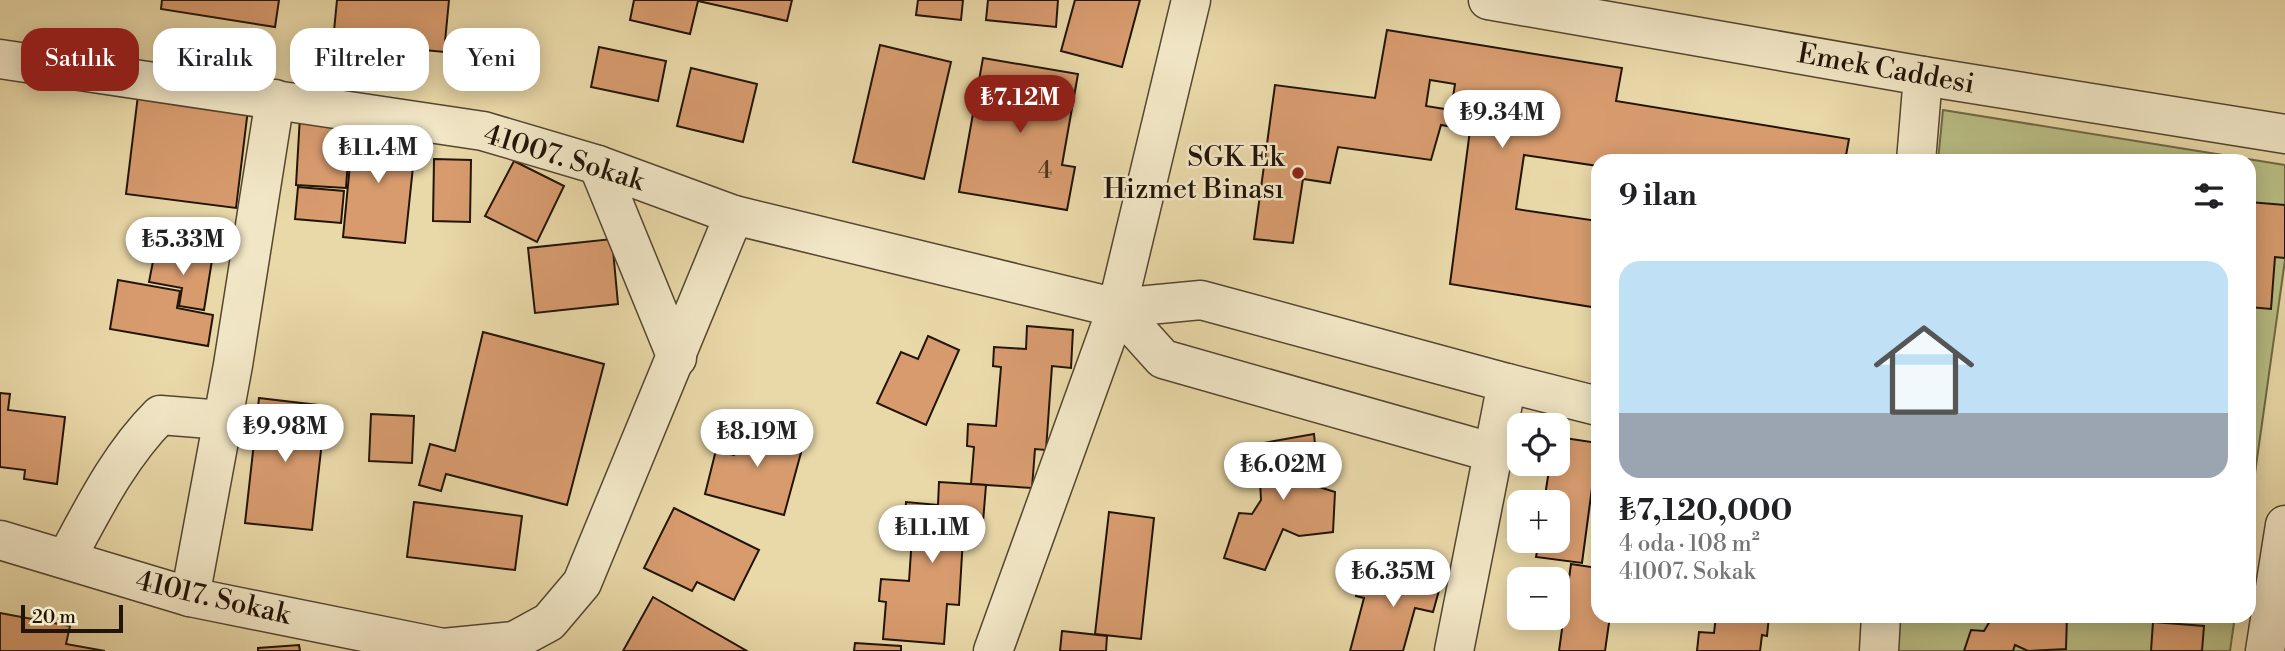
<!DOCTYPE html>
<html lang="tr">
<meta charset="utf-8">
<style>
body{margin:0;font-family:"Libre Bodoni",serif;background:#f2f2f2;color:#202124;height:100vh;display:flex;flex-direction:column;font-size:26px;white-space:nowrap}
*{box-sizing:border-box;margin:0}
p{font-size:23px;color:#757577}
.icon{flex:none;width:38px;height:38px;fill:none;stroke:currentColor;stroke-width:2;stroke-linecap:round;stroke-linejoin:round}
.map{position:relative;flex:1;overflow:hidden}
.panel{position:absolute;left:1591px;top:154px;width:665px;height:469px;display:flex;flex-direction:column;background:#fff;border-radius:21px;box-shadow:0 4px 18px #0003}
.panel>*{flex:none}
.banner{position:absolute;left:21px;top:28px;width:665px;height:63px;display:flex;gap:14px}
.tools{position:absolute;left:1507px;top:413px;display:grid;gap:14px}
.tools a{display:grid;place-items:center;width:63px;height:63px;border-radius:14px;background:#fff;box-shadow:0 4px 18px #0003;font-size:35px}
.scale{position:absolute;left:21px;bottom:18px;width:102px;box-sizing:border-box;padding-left:7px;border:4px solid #221507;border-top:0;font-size:19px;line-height:24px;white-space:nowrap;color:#221507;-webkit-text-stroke:5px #f1e6c6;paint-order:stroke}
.price{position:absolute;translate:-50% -60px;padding:0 16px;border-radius:24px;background:#fff;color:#222;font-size:23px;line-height:46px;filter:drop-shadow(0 2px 4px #0008)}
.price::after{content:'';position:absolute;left:50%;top:42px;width:21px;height:16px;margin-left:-10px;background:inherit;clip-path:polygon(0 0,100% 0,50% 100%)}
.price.selected{background:#8f2418;color:#fff}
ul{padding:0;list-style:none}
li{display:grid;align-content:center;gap:14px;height:371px;padding:0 28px}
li+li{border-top:2px solid #e0e0e0}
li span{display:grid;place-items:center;height:217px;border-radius:21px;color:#555}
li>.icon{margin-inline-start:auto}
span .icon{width:126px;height:126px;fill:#fffc;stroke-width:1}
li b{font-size:30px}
h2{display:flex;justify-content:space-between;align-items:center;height:84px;padding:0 28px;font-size:30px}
.chip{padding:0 24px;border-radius:21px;background:#fff;box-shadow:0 4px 18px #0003;font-size:24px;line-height:63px}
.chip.selected{background:#8f2418;color:#fff}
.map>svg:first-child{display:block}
.green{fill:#b9be85;stroke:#6e6a46;stroke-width:2}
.building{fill:#d79b6e;stroke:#221507;stroke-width:2;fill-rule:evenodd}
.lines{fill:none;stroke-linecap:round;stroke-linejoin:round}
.minor-casing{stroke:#54462f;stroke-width:41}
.minor{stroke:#f1e6c6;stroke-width:38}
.poi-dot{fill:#8f2418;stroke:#f1e6c6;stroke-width:2.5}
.labels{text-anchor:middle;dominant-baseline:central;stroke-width:5;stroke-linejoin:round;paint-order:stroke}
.number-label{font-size:24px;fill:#4f3621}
.street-label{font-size:28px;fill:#221507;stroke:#f1e6c6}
.poi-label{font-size:28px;fill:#221507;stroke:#f1e6c6;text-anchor:end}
</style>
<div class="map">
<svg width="2285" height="651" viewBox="0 0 2285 651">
<rect width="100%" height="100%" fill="#e9d8a8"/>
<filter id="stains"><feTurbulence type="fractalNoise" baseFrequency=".00286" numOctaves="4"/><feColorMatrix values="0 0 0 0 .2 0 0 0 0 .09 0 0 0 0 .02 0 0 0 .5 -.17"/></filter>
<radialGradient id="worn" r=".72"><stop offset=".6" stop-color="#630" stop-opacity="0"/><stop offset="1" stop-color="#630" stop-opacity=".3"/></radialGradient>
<g class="green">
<polygon points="1943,110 2285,165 2285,260 2249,516 2249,161 1938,161"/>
<polygon points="1897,616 2235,616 2230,651 1893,651"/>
</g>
<g class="building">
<polygon points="162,0 279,0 275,27 161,9"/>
<polygon points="337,0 449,0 444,52 333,41"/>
<polygon points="634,0 792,0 787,21 698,1 690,34 630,20"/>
<polygon points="918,0 963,0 961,20 916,15"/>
<polygon points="988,0 1058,0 1056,27 986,20"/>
<polygon points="1075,0 1140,0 1122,67 1061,51"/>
<path d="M1387,30l235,38 -6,33 233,38 -4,22h-160l-10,-2 -1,2h-76v5l-74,-11 -8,54 82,12v87l-148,-24 20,-154 -29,-5 -10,35 -93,-13 -8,36 -27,-4 -10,64 -39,-4 21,-154 100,13zM1430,80l25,4 -4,26 -25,-4z"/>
<polygon points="880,45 951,62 924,179 853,162"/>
<polygon points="599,47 666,61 658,101 591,87"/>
<polygon points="983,58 1078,74 1062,165 1075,167 1067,210 959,192"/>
<polygon points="691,68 757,84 743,142 677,126"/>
<polygon points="139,87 249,101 236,208 126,194"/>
<polygon points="300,116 351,119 346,188 296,185"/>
<polygon points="354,123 406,128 403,155 414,157 405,243 343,237"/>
<polygon points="434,159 471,160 470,222 433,221"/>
<polygon points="514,161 564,186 537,242 485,216"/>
<polygon points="298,187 344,191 341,223 295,219"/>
<polygon points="2249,202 2285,205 2285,258 2275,257 2271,309 2249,307"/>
<polygon points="612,239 618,304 535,313 528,248"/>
<polygon points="155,251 212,260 204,310 179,306 182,288 149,282"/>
<polygon points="118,280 180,291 177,308 213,315 208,346 110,329"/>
<polygon points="1027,326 1073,330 1071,368 1052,366 1046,450 1035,449 1032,488 971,484 974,447 967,446 968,424 996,426 1001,367 993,366 994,347 1026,349"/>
<polygon points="483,332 604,364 567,505 446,474 441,491 419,485 430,444 455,451"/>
<polygon points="928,336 959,350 926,425 877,403 901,352 918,359"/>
<polygon points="0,393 10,394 8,410 65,417 57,484 24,479 25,470 0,467"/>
<polygon points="259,398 326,406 312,530 245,523"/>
<polygon points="371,414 414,416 412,463 369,461"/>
<polygon points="744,422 805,438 784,515 705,494 716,450 734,455"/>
<polygon points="1314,434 1319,487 1335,492 1333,532 1299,536 1283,529 1265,570 1224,558 1239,513 1252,514 1261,500 1258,444"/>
<polygon points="1558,437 1598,443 1582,563 1536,557 1539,541 1558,541 1558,502 1544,502 1550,464 1558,464"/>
<polygon points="939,482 986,485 983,522 964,521 959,605 947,604 944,644 883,639 886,602 879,601 881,579 909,581 913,522 905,522 906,502 938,505"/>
<polygon points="414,502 522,516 515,570 407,557"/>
<polygon points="674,508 759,550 734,600 697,582 692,591 644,568"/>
<polygon points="1109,512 1154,518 1141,639 1095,634"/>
<polygon points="1398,564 1443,576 1433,612 1415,608 1403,651 1350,651 1364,598 1356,596 1361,578 1392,586"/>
<polygon points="1571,564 1598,568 1598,616 1610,616 1605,651 1559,651"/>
<polygon points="653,597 747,651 623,651"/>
<polygon points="0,613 70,626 66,644 105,651 0,651"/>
<polygon points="1716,616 1769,616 1767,636 1762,635 1760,651 1697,651 1699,632 1714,633"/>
<polygon points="1993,616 2067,616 2066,649 2028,651 2015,645 2013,651 1964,651 1971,630 1984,631"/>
<polygon points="2123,616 2175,616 2175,621"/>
<polygon points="2153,622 2204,626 2202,651 2151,651"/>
<polygon points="1062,631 1107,636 1106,651 1060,651"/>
<polygon points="855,643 901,646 901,651 854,651"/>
<polygon points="299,645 300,651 258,651 258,648"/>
</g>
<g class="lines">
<g class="minor-casing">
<g id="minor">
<polyline points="1488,0 1923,76 2285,134"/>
<polyline points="0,59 483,131 598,165 734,215 1117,308 1201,300 1507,383 1454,651"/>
<polyline points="1916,161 1923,76"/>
<polyline points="598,165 677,358"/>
<polyline points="1117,308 1163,359 1494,453"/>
<polyline points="1507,383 1598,406"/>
<polyline points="0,540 190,597 443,648 514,641 549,622 582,583 734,215"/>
<path d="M66,559c27,-50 53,-103 94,-144l63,5"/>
<polyline points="190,597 233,365 275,99"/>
<polyline points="993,651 1117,308 1191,0"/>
<polyline points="1879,651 1881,616"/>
<polyline points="2265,651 2285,525"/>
</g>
</g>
<use href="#minor" class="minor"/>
</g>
<circle class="poi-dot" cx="1298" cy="173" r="7"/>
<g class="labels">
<g class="number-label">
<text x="1045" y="171">4</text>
</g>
<g class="street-label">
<text transform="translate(1886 69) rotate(10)">Emek Caddesi</text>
<text transform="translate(564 158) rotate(17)">41007. Sokak</text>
<text transform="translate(213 598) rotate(13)">41017. Sokak</text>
</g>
<g class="poi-label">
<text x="1284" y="157">SGK Ek<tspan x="1284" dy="32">Hizmet Binası</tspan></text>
</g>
</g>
<rect width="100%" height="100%" filter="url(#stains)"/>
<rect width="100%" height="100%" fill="url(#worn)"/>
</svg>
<div class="tools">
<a><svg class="icon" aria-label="locate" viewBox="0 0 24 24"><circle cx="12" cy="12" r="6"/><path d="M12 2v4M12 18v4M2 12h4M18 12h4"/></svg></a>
<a>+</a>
<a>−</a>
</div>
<div class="scale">20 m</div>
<b class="price selected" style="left:1020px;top:135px">₺7.12M</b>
<b class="price" style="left:1502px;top:150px">₺9.34M</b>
<b class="price" style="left:378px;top:185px">₺11.4M</b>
<b class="price" style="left:183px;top:277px">₺5.33M</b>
<b class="price" style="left:285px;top:464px">₺9.98M</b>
<b class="price" style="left:757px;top:469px">₺8.19M</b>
<b class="price" style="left:1283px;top:502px">₺6.02M</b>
<b class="price" style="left:932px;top:565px">₺11.1M</b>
<b class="price" style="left:1393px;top:609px">₺6.35M</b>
<div class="banner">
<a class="chip selected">Satılık</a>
<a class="chip">Kiralık</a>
<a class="chip">Filtreler</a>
<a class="chip">Yeni</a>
</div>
<section class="panel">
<h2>9 ilan<svg class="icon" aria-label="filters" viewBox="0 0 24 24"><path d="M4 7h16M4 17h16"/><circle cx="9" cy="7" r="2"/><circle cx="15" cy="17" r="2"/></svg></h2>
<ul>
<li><span style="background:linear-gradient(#bfe0f5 70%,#9aa5b1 0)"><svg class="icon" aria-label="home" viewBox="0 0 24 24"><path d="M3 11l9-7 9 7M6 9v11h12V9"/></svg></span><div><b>₺7,120,000</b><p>4 oda · 108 m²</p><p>41007. Sokak</p></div></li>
</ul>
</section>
</div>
